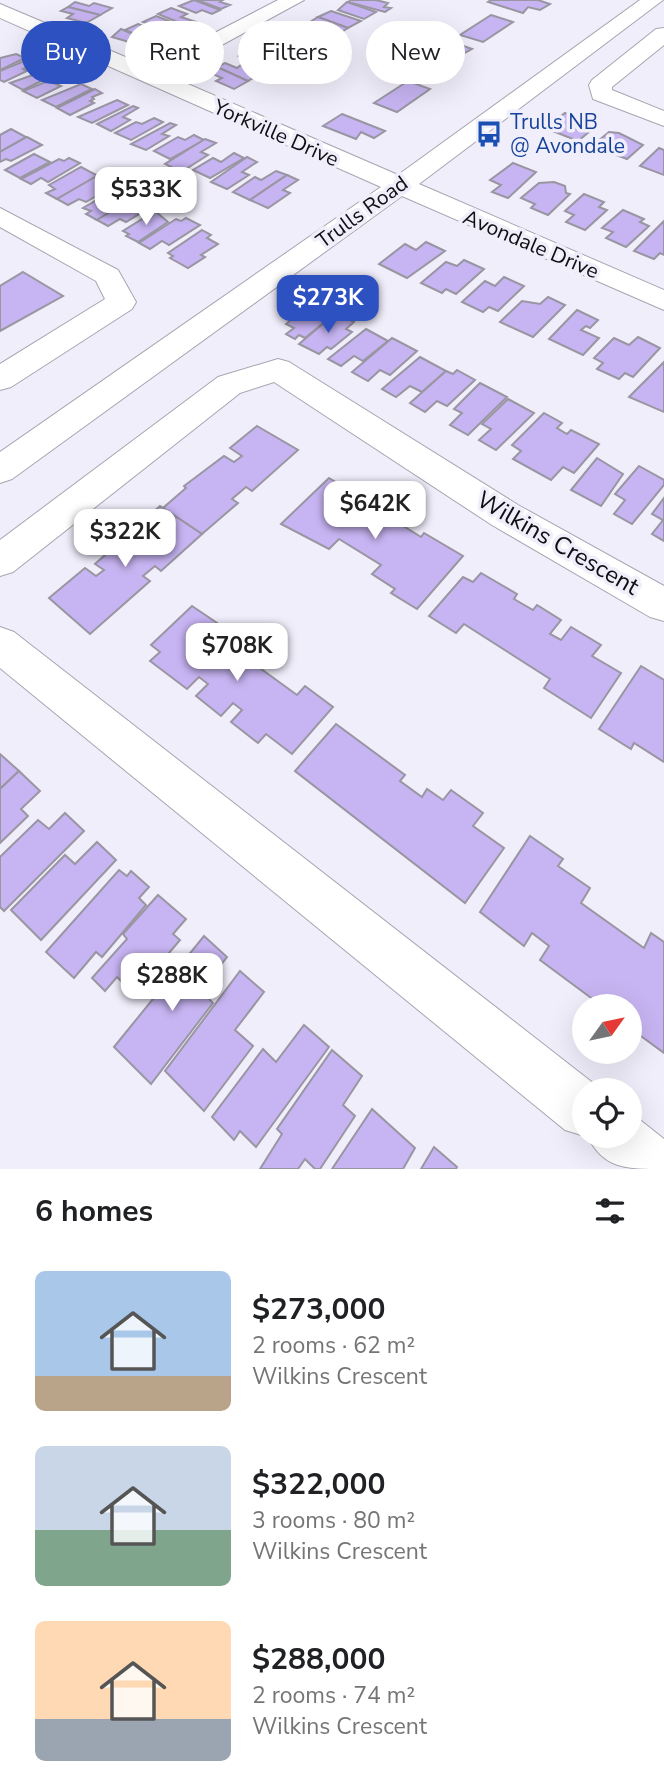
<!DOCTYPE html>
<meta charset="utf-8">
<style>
body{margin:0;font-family:"Nunito Sans",sans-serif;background:#f2f2f2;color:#202124;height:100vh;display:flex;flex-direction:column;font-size:26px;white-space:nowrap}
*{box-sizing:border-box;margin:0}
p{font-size:23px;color:#757577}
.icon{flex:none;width:38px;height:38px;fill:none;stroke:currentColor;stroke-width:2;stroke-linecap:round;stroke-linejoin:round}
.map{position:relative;height:1169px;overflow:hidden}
.sheet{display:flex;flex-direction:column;background:#fff;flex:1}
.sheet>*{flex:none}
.hud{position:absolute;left:21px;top:21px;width:623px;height:63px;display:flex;gap:14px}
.needle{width:46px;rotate:57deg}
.tools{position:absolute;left:572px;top:994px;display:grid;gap:14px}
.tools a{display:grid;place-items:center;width:70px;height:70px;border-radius:50%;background:#fff;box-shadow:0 7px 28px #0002;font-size:35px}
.price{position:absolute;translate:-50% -60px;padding:0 16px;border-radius:14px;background:#fff;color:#222;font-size:23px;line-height:46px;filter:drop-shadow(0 2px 4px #0008)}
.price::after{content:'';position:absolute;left:50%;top:42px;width:21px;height:16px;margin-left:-10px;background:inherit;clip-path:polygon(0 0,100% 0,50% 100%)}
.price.current{background:#2d51c1;color:#fff}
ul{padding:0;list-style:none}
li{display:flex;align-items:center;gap:21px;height:175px;padding:0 35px}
li span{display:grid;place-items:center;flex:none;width:196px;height:140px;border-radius:10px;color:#555}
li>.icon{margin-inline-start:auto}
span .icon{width:84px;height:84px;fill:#fffc;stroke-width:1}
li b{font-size:30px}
h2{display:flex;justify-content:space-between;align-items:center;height:84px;padding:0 35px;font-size:30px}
.tag{padding:0 24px;border-radius:32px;background:#fff;box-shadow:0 7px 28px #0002;font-size:24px;line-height:63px}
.tag.current{background:#2d51c1;color:#fff}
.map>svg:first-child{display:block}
.building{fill:#c7b4f2;stroke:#9996a2;stroke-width:2}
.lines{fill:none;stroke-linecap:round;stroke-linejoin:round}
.minor-casing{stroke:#a8a5b1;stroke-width:2}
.minor{fill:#fff;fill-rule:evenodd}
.labels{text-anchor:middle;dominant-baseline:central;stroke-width:7;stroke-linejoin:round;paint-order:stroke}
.far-transit-label{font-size:21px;fill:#164399;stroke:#f1eefb;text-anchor:start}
.far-street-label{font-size:21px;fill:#0f0e12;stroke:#f1eefb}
.street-label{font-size:24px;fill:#0f0e12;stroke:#f1eefb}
</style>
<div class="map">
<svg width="664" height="1169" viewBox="0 0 664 1169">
<rect width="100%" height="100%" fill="#f1eefb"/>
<g class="building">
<polygon points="194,0 220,10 212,14 202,10 196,13 179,6"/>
<polygon points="197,0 223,0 220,2 230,5 221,9"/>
<polygon points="351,0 376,0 388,3 384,7 391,8 385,12 348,2"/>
<polygon points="491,0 538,0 550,4 540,10 528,7 523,13 488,2"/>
<polygon points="75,2 89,6 94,3 112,8 100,15 68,7"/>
<polygon points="347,2 376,12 364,19 338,10"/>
<polygon points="68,7 100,15 86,23 67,18 73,14 61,11"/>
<polygon points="171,8 187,14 181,17 196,22 187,26 158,14"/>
<polygon points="331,11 361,21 348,28 318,17"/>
<polygon points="491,15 513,22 483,42 460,35"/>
<polygon points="156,16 174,23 187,26 178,31 166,26 159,29 143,22"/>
<polygon points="318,17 348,28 335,36 305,25"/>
<polygon points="138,24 154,30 149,32 162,37 154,42 125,30"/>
<polygon points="289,28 301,33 306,30 329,38 317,45 282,32"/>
<polygon points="121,29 142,38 154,43 146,47 112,37"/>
<polygon points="282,32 294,37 291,38 311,46 299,52 276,43 282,40 274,37"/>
<polygon points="380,41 406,49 395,56 369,48"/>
<polygon points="450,41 472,49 439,67 419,61"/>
<polygon points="257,46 269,51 274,47 293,55 278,62 248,51"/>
<polygon points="248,51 278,62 263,71 244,64 250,60 239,56"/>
<polygon points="16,54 25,58 0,70 0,58"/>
<polygon points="29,59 36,62 23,69 27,71 4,82 0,80 0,71"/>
<polygon points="225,63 237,68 241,65 260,74 248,81 217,67"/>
<polygon points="217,67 248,81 234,89 216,81 222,78 208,72"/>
<polygon points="47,70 56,74 23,90 10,83"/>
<polygon points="63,75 69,77 56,84 61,86 37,98 23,91"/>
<polygon points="408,81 430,89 397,112 374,103"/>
<polygon points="81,84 92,89 56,107 42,100"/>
<polygon points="95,89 102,93 92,97 94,99 90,101 94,103 70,115 57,108"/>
<polygon points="117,100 128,105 92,123 78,117"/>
<polygon points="133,106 138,108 123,117 130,120 111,131 97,124"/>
<polygon points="565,113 588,122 585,124 595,127 578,141 545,128"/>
<polygon points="342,114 385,131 374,138 361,132 356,139 323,126"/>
<polygon points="154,118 163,122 131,140 115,133 136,122 142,124"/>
<polygon points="170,123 176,125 162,134 169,136 146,150 131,144"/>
<polygon points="11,129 26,137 0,152 0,135"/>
<polygon points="609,132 619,133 643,145 627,159 592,146"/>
<polygon points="194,135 204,140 170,159 154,151 178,137 185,140"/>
<polygon points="27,137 42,145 11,161 6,159 0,162 0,152"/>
<polygon points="205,139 216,143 201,152 208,155 181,172 165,164"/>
<polygon points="659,148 664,150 664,175 640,166"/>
<polygon points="234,153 244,158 210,178 193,170 213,158 221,162"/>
<polygon points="34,154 50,162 20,178 5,170"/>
<polygon points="247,157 257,162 242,172 249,175 227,189 211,182"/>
<polygon points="69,158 80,163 48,182 41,178 31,184 21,179 59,159 64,161"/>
<polygon points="513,163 536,172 508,198 492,192 501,185 490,180"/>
<polygon points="81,167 98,176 57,199 46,193 55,189 49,185"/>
<polygon points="276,171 287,175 250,200 233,192 255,177 261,180"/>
<polygon points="287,175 298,180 283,190 290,193 268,208 250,200"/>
<polygon points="95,177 99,180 105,177 118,183 86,202 79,199 68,205 57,199"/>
<polygon points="554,182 565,186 566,193 570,194 548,215 531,208 535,204 521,198 539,183"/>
<polygon points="119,187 137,196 97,220 86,214 91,211 83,208"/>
<polygon points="140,194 157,203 126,222 120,219 108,226 97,220"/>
<polygon points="584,194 604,202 599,207 607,210 585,230 566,222 574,215 565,211"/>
<polygon points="623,210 644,219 640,222 649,226 626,247 606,238 613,232 602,228"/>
<polygon points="155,211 168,222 138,242 126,236 129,234 123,231"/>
<polygon points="186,218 200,225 169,245 162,241 150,249 139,243 176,219 181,221"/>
<polygon points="664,221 664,255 660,253 654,259 634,251"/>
<polygon points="202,230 211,235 207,238 218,244 201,255 205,257 188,268 170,258 173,256 168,253"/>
<polygon points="426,242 445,251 407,278 379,264 405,244 416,250"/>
<polygon points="464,260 484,269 456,294 446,289 442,293 421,283 446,262 457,266"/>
<polygon points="23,272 63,296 0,331 0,286"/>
<polygon points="504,277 524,286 498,311 489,307 483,312 462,302 485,281 495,286"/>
<polygon points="548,297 565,305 533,337 500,322 522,301 540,304"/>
<polygon points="318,298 335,306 329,311 335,314 305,338 299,335 295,339 286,334 294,328 286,324"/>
<polygon points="577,310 598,320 590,328 586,326 581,330 599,338 583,355 549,339"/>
<polygon points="340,315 354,322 346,329 352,332 331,349 327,347 319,354 299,344 325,322 330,324"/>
<polygon points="366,329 388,341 363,361 354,356 341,366 328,359"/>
<polygon points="638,337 660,348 633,377 625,373 619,379 597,369 603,363 594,358 614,338 629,345"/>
<polygon points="392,338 417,351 390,375 380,370 368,381 352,372"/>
<polygon points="420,357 446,371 422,392 410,386 396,397 382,389"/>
<polygon points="664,362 664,412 629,397"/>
<polygon points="457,370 475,380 447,406 437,401 425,412 410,403 446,371 453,374"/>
<polygon points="480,383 507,397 468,435 450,425 462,413 454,409"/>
<polygon points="508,399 534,413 496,450 479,440 491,429 482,424"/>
<polygon points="544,413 562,423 557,428 567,434 571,430 599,444 574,473 563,467 551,480 513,459 521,451 512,445"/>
<polygon points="257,426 298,450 252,491 246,487 232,499 238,503 202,534 163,508 186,488 184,486 224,456 234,462 242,456 230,448"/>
<polygon points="597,458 623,474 601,506 571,490"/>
<polygon points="639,466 664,480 664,485 632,524 614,514 625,500 615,494"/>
<polygon points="329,478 399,520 397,522 421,537 424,533 463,556 417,609 391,593 395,589 372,574 381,565 339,539 329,549 281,524"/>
<polygon points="664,498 664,541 652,534 663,520 652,514"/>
<polygon points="160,506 202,534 161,571 155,566 143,576 150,581 90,634 49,598 85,568 96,576 104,570 95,564"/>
<polygon points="481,573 517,594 514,599 533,610 537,605 561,620 550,634 561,640 571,627 601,645 592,656 621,673 591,718 544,688 550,679 464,624 456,633 429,616 463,577 473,582"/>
<polygon points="192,606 217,623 209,631 297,695 305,686 333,707 292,754 266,734 258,743 231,722 242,710 233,703 221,716 196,696 208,684 199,677 187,689 150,661 160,652 151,645"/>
<polygon points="641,666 664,680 664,762 634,743 631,749 599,729"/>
<polygon points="336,724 405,775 400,781 422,797 427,789 443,800 451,790 483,813 473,826 504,848 465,903 295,771"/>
<polygon points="0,754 19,771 0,789"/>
<polygon points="19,771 40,791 21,809 28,816 0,843 0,789"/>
<polygon points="65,813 84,831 4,911 0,907 0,857 38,820 49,829"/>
<polygon points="530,836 563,859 558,866 590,888 581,903 644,948 651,933 664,942 664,1053 630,1028 630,1006 613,1003 611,1006 602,1006 540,960 549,946 532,933 524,946 480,912"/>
<polygon points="97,842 116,860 41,940 11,910 65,855 75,864"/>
<polygon points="119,870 127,876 131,871 149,887 139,898 146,905 102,957 96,952 74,978 46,952"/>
<polygon points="158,895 186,919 173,934 180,940 134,994 117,977 105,991 92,978 127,939 123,934"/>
<polygon points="204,936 227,957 201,991 213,1003 151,1084 114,1047"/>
<polygon points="240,971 264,992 235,1030 253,1046 204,1111 165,1071"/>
<polygon points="304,1025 329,1047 256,1147 240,1131 234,1140 212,1117 263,1049 276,1062"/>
<polygon points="332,1050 362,1076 343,1105 355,1116 320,1169 315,1169 305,1159 298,1169 260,1169 282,1134 277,1129"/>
<polygon points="372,1109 415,1148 403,1169 332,1169"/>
<polygon points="434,1147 457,1167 456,1169 421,1169"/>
</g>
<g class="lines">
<g class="minor-casing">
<g id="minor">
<polygon points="278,0 304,0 167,75 398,175 640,0 663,0 419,184 664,290 664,310 402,196 12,479 0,483 0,452 381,187 0,18 0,4 149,67"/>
<polygon points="664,28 664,45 612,87 612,90 664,111 664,126 593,99 589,85 592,80 656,29"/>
<polygon points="0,208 118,270 136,302 132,309 11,387 0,390 0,364 105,299 96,281 0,227"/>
<polygon points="278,359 289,362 518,505 664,586 664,621 650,617 492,525 274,382 240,393 13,572 0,576 0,540 218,377"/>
<path d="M0,627l14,5 588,458h-18v46h46v-22l5,2 29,23v30c-38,0 -60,0 -76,-32l-23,-7 -565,-462z"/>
</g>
</g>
<use href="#minor" class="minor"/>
</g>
<defs>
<g id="bus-bare" transform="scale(2.1)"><path d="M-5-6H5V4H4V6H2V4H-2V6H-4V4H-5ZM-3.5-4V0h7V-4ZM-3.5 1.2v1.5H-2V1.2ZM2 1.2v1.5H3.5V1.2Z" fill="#1a4fb4" stroke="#f1eefb" stroke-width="2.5" paint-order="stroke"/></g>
</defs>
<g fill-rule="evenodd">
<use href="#bus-bare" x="489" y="134"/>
</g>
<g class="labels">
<g class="far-transit-label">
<text x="510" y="122">Trulls NB<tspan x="510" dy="24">@ Avondale</tspan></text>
</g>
<g class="far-street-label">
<text transform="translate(276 133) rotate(24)">Yorkville Drive</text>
<text transform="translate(362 212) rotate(-36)">Trulls Road</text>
<text transform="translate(531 244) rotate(23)">Avondale Drive</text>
</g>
<g class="street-label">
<text transform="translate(558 543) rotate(30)">Wilkins Crescent</text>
</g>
</g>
</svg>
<div class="tools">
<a><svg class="needle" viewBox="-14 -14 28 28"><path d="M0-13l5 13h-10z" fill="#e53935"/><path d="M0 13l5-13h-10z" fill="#757577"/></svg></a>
<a><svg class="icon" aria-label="locate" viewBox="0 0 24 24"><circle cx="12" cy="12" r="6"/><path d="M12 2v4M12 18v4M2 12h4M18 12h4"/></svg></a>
</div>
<b class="price" style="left:146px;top:227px">$533K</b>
<b class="price current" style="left:328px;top:335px">$273K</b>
<b class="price" style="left:375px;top:541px">$642K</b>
<b class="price" style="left:125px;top:569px">$322K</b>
<b class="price" style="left:237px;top:683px">$708K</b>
<b class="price" style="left:172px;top:1013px">$288K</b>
<div class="hud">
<a class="tag current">Buy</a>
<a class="tag">Rent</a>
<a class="tag">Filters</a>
<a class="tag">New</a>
</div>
</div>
<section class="sheet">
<h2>6 homes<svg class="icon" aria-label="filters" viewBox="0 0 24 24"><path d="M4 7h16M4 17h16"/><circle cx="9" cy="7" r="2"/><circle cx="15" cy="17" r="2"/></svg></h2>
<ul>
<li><span style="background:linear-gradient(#a9c7e8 75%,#b9a48a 0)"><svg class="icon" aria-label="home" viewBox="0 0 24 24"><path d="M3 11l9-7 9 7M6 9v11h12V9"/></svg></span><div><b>$273,000</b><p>2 rooms · 62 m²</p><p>Wilkins Crescent</p></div></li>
<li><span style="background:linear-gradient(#c9d6e8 60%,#7fa58c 0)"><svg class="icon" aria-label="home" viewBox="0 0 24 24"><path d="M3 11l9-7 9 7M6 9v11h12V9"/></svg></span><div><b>$322,000</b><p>3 rooms · 80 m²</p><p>Wilkins Crescent</p></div></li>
<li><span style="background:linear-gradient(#ffd9b3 70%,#9aa5b1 0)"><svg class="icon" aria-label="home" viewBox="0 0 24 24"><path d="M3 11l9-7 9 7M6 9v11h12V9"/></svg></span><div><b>$288,000</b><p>2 rooms · 74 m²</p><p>Wilkins Crescent</p></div></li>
</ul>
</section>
